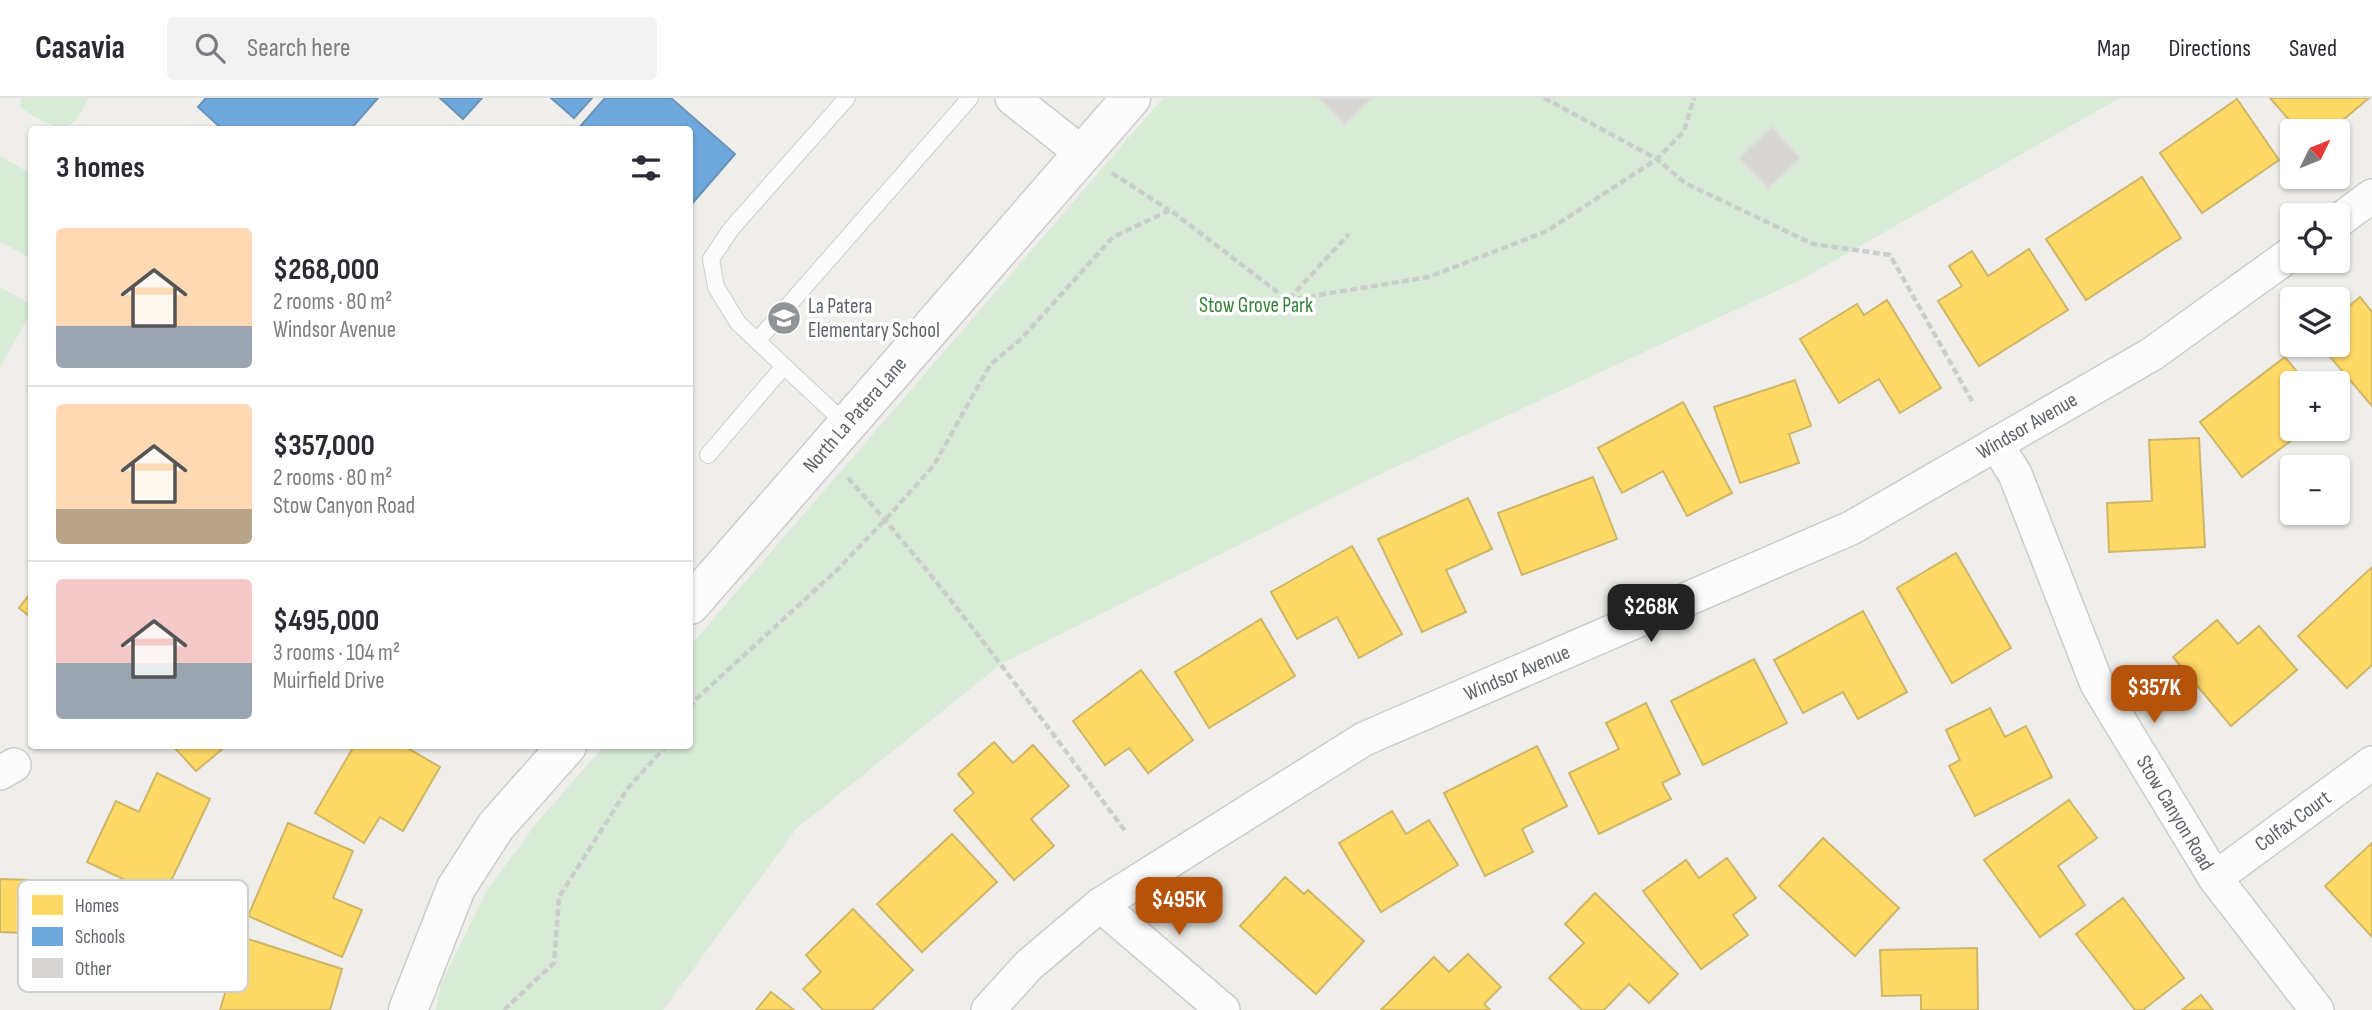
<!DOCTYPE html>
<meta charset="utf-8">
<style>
body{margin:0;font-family:"Sofia Sans Condensed",sans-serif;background:#f2f2f3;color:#2b2b33;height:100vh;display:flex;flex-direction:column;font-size:26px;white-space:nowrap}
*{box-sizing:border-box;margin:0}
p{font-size:23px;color:#7c7c81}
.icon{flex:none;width:38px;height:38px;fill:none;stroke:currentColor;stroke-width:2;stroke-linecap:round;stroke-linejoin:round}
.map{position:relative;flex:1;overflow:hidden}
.side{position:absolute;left:28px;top:28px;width:665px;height:623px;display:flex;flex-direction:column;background:#fff;border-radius:7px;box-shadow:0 2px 5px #0004}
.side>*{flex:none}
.needle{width:46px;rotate:47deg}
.controls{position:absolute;left:2280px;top:21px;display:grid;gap:14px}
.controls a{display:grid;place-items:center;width:70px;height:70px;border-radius:7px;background:#fff;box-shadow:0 2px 5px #0004;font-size:35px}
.price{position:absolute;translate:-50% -60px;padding:0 16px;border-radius:14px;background:#b45309;color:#fff;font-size:23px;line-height:46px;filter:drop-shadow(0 2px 4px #0008)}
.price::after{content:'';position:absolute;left:50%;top:42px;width:21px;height:16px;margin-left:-10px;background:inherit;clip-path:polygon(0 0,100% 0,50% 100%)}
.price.current{background:#222;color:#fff}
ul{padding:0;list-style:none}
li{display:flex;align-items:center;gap:21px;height:175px;padding:0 28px}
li+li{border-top:2px solid #e1e1e2}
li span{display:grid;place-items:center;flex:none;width:196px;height:140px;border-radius:7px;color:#555}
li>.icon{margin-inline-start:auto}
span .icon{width:84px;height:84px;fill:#fffc;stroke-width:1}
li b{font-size:30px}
h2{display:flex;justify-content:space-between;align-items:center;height:84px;padding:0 28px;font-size:30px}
header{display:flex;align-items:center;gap:42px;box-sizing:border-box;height:98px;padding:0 35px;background:#fff;border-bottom:2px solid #e1e1e2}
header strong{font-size:33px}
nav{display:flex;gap:38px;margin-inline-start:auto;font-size:24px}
.search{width:490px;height:63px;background:#f2f2f3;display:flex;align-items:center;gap:18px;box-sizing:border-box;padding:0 24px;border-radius:7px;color:#7c7c81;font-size:26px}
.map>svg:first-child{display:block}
.green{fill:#d8ebd6}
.homes{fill:#ffd966;stroke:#cfb667;stroke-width:2}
.schools{fill:#6fa8dc;stroke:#6a93b9;stroke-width:2}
.building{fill:#d6d5d3;stroke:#deddd9;stroke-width:2}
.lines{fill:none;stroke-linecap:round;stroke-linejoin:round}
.service-casing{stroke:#cbcccc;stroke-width:18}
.minor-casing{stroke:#cbcccc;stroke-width:36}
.tertiary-casing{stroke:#cbcccc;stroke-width:41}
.path{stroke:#cacfcc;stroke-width:4.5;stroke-dasharray:7 3.5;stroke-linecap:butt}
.service{stroke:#fdfcfc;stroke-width:16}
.minor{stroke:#fdfcfc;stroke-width:33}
.tertiary{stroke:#fdfcfc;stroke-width:38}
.labels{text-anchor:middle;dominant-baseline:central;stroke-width:7;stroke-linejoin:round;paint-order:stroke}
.park-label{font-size:21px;fill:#348238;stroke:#fff}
.poi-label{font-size:21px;fill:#5f6368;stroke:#fff;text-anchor:start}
.street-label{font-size:21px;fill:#5f6368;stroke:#fff}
.key{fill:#fff;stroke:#cfd0d2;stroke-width:2}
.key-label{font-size:19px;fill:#5f6368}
</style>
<header>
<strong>Casavia</strong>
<div class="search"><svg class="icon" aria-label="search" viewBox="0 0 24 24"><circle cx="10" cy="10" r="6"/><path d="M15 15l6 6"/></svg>Search here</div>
<nav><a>Map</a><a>Directions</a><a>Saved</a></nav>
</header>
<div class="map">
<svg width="2372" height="912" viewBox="0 0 2372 912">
<rect width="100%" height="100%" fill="#efeeea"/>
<g class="green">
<path d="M21,0h67c-3,7 -9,20 -15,25 -14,12 -43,-8 -53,-17z"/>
<polygon points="1163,0 2120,0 1802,181 1374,379 1001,566 797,730 663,912 436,912 441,886 487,792 539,722 604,648 690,648 690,548"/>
<polygon points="0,58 31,76 31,161 0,143"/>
<polygon points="0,189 32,207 31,214 0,269"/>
</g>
<g class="homes">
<polygon points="2270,0 2369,0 2330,33 2299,33"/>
<polygon points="2237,1 2279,62 2202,115 2160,55"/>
<polygon points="2142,79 2181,140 2086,202 2046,141"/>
<polygon points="2029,151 2068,212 1979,268 1938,203 1962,188 1949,168 1972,153 1988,178"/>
<polygon points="2360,199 2372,214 2372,308 2320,247 2338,247 2338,218"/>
<polygon points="1887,202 1941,290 1900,315 1879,281 1839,305 1800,241 1857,206 1864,217"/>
<polygon points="2285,259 2306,285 2292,285 2292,331 2307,331 2242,379 2200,324"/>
<polygon points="1795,282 1811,328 1789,336 1799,365 1740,385 1714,309"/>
<polygon points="1683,304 1732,395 1687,418 1663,373 1622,395 1598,350"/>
<polygon points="2199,340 2205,449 2109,454 2107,405 2152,403 2149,342"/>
<polygon points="1593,379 1617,441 1522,477 1498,415"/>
<polygon points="1468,400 1492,451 1446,472 1466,514 1422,534 1378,441"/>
<polygon points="1352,448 1402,536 1359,560 1337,519 1297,541 1271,494"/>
<polygon points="1956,455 2011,550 1952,585 1897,490"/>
<polygon points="2372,469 2372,567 2347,590 2298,538"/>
<polygon points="32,493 32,520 19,510"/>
<polygon points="1863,513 1907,594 1858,621 1843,594 1803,615 1774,562"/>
<polygon points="1261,521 1295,578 1209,630 1175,574"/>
<polygon points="2217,522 2238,546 2259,528 2297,572 2231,628 2173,559"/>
<polygon points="1754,561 1787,625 1703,667 1671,603"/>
<polygon points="1141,572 1193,642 1148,675 1129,650 1105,667 1073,623"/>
<polygon points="1646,605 1680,676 1662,685 1671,701 1599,736 1569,675 1619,651 1606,625"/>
<polygon points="1990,610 2005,639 2026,628 2052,679 1975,718 1949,668 1960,662 1946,632"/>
<polygon points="994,644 1013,665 1033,647 1069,688 1031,721 1054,748 1014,782 954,712 974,695 958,676"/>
<polygon points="173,648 226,648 196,673"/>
<polygon points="354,648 404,648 440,669 403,733 380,719 364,745 315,715"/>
<polygon points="1537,648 1567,708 1522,731 1533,754 1485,778 1444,695"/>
<polygon points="157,675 210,701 163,800 87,764 116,703 139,714"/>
<polygon points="2069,702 2097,740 2058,768 2085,807 2040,839 1984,762"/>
<polygon points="1392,713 1406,736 1429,722 1458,767 1381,814 1339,745"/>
<polygon points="288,725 353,753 333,800 362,812 342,859 248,818"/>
<polygon points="952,736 997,784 922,854 877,806"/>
<polygon points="1823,740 1899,810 1855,858 1779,788"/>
<polygon points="2372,745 2372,839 2325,788"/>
<polygon points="1727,760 1756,800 1733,817 1748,837 1701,871 1643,793 1686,762 1699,780"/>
<polygon points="1285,779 1304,796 1308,792 1364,843 1316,896 1240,828"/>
<polygon points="0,781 94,784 92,893 22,892 23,835 0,834"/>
<polygon points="1595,795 1678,876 1649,905 1629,886 1604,912 1582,912 1549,880 1584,845 1565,826"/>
<polygon points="2123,800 2184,880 2143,912 2135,912 2076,836"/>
<polygon points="853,811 913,872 872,912 823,912 803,891 821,874 806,857"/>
<polygon points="242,839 342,871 330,912 220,912"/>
<polygon points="1977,850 1978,912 1921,912 1921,897 1882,898 1880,852"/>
<polygon points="1468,856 1501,889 1484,906 1490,912 1381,912 1434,859 1449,874"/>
<polygon points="771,894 794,912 756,912"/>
<polygon points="2201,897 2213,912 2182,912"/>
</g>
<g class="schools">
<polygon points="206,0 378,0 350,32 223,32 198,9"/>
<polygon points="440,0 482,0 463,21"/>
<polygon points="551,0 592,0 574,20"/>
<polygon points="605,0 671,0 735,56 690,108 690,32 577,32"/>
</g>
<g class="building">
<polygon points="1320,0 1372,0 1344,26"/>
<polygon points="1772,29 1800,60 1768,90 1739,60"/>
</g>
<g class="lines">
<g class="service-casing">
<g id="service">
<polyline points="847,0 731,131 711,161 716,189 738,225 847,327"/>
<polyline points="757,243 970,0"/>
<polyline points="708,357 784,268"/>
</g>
</g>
<g class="minor-casing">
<g id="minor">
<polyline points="1012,0 1083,56"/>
<polyline points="2338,123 2372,98"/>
<polyline points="1996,346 2015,376 2097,586 2215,780 2317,912"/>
<polyline points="0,675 14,667"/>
<polyline points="2215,780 2372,665"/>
<polyline points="1100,807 1223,912"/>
<polyline points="988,912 1029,867 1100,807 1364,641 1851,430 2152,256 2292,155"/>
</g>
</g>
<g class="tertiary-casing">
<g id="tertiary">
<polyline points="690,507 1131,0"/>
<polyline points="408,912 456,790 496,728 567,648"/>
</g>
</g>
<g class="path">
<polyline points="1544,0 1657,61 1685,85 1813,146 1890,157 1972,303"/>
<polyline points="1112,75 1169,112"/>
<polyline points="1288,202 1429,179 1547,133 1657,61 1684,33 1694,0"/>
<path d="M848,380c100,111 188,234 278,354"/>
<polyline points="690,610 694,603 836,473 886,421 934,367 990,267 1021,241 1113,139 1170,112 1288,202 1349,136"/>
<polyline points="504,912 554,865 559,799 628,690 666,648"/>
</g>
<use href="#service" class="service"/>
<use href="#minor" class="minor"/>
<use href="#tertiary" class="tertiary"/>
</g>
<defs>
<g id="school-disc" transform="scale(1.75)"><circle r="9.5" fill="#919496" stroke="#fff"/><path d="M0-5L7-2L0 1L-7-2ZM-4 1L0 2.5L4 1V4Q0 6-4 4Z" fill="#fff"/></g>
</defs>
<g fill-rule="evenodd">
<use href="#school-disc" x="784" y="220"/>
</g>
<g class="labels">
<g class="park-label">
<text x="1256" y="207">Stow Grove Park</text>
</g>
<g class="poi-label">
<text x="808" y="208">La Patera<tspan x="808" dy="24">Elementary School</tspan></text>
</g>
<g class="street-label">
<text transform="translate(855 317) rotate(-49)">North La Patera Lane</text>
<text transform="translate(2027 328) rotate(-30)">Windsor Avenue</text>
<text transform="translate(1517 575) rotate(-23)">Windsor Avenue</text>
<text transform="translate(2175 715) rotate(59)">Stow Canyon Road</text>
<text transform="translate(2293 723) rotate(-36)">Colfax Court</text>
</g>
</g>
<rect x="18" y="782" width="230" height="112" rx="10" class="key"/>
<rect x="32" y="797" width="31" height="20" fill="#ffd966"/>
<rect x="32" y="829" width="31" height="19" fill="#6fa8dc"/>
<rect x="32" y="860" width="31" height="20" fill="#d6d5d3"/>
<g class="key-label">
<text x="75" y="814">Homes</text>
<text x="75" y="845">Schools</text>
<text x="75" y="877">Other</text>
</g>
</svg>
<div class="controls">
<a><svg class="needle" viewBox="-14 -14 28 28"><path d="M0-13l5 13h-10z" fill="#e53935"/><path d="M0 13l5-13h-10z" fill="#7c7c81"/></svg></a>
<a><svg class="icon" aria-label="locate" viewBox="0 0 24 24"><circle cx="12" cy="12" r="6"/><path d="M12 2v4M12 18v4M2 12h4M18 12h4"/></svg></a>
<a><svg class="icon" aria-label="layers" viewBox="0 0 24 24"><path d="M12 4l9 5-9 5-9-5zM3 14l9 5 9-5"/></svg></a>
<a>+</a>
<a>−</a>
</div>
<b class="price current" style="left:1651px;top:546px">$268K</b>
<b class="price" style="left:2154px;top:627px">$357K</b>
<b class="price" style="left:1179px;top:839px">$495K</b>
<section class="side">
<h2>3 homes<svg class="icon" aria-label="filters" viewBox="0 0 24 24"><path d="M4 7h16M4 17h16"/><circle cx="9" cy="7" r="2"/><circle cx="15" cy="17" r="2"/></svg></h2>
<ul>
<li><span style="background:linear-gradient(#ffd9b3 70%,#9aa5b1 0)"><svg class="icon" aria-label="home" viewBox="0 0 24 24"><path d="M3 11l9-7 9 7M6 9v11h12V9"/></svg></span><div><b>$268,000</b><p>2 rooms · 80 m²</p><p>Windsor Avenue</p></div></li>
<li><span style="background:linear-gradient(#ffd9b3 75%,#b9a48a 0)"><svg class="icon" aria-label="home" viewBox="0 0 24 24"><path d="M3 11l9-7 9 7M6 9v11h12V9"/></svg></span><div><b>$357,000</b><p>2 rooms · 80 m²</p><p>Stow Canyon Road</p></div></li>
<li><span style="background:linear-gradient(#f6c9c9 60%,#9aa5b1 0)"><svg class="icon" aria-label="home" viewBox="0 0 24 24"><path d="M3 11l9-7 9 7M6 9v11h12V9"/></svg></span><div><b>$495,000</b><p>3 rooms · 104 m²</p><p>Muirfield Drive</p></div></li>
</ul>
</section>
</div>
